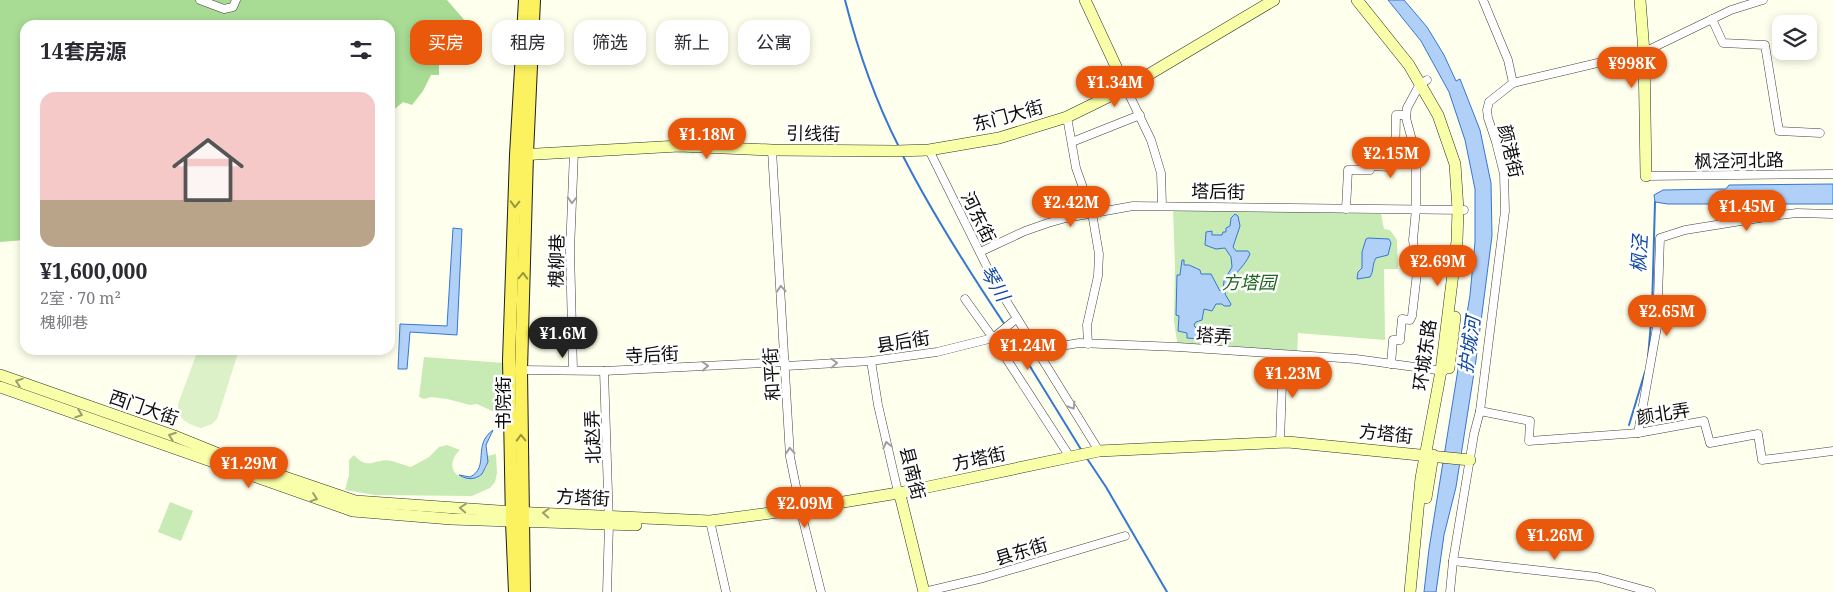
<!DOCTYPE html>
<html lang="zh">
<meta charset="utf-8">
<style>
body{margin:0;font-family:"Noto Serif","Noto Sans SC",serif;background:#f7f7f7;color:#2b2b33;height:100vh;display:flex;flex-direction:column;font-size:19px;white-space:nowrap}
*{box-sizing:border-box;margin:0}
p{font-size:16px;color:#7c7c81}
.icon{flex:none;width:28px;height:28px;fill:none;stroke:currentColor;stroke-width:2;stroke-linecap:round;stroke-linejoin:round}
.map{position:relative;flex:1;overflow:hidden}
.drawer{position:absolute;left:20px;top:20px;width:375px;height:335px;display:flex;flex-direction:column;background:#fff;border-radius:15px;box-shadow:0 2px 8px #0003}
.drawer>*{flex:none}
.guide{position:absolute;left:410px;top:20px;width:475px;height:45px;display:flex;gap:10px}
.fabs{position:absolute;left:1772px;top:15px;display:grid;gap:10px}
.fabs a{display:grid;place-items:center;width:45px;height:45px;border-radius:10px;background:#fff;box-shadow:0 2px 8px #0003;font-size:25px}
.price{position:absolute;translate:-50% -42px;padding:0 11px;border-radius:18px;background:#ea580c;color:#fff;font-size:16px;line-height:32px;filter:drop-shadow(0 1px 2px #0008)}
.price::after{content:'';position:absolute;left:50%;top:30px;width:15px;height:11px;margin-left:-8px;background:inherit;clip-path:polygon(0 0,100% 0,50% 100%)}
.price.active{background:#222;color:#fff}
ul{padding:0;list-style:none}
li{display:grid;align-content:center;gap:10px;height:265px;padding:0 20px}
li+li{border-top:1px solid #e1e1e2}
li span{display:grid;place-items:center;height:155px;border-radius:15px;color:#555}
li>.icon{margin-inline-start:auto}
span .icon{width:90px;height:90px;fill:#fffc;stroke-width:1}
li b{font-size:21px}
h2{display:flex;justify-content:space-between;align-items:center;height:60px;padding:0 20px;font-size:21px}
.chip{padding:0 18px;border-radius:15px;background:#fff;box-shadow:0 2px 8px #0003;font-size:18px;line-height:45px}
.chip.active{background:#ea580c;color:#fff}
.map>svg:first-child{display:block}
.green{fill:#c8eab5}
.forest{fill:#a8dc94}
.pitch{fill:#dcf1c8}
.water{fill:#b0d0f8;stroke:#3577d1}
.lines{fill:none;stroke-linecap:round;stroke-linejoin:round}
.stream{stroke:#3577d1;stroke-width:2}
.street-casing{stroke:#404040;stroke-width:9}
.secondary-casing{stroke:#2f2f2f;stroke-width:12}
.primary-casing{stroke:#1e1e1e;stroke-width:14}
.street{stroke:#fff;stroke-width:8}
.secondary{stroke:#f9ffa8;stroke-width:11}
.primary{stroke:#fcf25f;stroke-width:12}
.oneway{stroke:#9e9e9e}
.oneway2{stroke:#9c963e}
.oneway3{stroke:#9b9e6a}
.labels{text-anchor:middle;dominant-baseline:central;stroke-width:5;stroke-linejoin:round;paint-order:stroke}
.street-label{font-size:18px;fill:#0d0d0d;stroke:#fff}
.park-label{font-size:18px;font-style:italic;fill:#1e661b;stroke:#fff}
.water-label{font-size:19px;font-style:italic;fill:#134aa2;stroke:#fff}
</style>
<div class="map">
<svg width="1833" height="592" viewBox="0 0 1833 592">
<rect width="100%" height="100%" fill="#ffffed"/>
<g class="green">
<polygon points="1173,209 1381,214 1384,229 1390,230 1397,240 1398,269 1384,269 1385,340 1298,333 1297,355 1178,347 1174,322 1175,265"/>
<polygon points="424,357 504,363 503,416 477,404 470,405 447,399 431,397 424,399 419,397"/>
<path d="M447,445l13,5c-11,9 -11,26 6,28 5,1 11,-2 16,-4l5,-8v-10l9,-2 1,19 -2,9 -5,6 -18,8 -97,-1 -30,-5 4,-15v-15l5,-5c15,17 22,2 38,6 6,2 12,4 19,6l18,-10 10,-10z"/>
<polygon points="170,502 193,511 181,541 158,532"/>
</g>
<polygon class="forest" points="0,0 447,0 467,23 466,47 439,47 439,75 431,75 423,91 412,105 403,102 390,113 390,25 25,25 25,240 0,242"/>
<path class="pitch" d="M198,350h41l-22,69 -5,5 -11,4c-13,-4 -24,-8 -23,-24z"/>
<g class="water">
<polygon points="1388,0 1404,0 1427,27 1444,55 1456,81 1460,79 1480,130 1491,183 1492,236 1476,360 1456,487 1444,535 1436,592 1424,592 1429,549 1470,295 1475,242 1475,189 1465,140 1449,92 1421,41"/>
<polygon points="1833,184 1833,204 1668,204 1655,202 1654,195 1663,190 1721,189 1726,189 1729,185"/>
<path d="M1235,214l3,2 2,10 -7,21 3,4h12l2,3c-6,15 -22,23 -25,40l6,10 -1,2h-6l-2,-2h-6l-4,7 -8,-2 -2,11 -6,2 -2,3 3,5 13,-3 10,5 4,-5 7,-1c-1,6 -4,10 -6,15l-38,-3v-5l-9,-2 1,-15 -3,-1 1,-40h3l2,-15h2v5h5l11,5 1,4h10l9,17 3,-2 1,-8 8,-14 -1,-10 -6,-9 -9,1 -11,-4 1,-13 6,-1v4h10l1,-3h3v-4l4,-2 1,-8z"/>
<polygon points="453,228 462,229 457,335 410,332 407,369 398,369 400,324 447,326"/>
<path d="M1368,238l21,1 2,4 -3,12 -12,3c-4,6 -2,13 -6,19l-13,2 1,-7 4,-4v-16l4,-13z"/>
<path d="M493,430l-7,15 2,17 -6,12c-7,6 -15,6 -23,1l11,2c20,-10 2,-32 23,-47z"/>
</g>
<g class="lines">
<g class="stream">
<path d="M845,0c13,51 30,100 54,147"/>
<path d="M903,156c30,59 66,115 102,169"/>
<polyline points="1007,329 1082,451"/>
<polyline points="1648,358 1652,310 1655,202"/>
<polyline points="1629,425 1645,372"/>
<polyline points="1086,457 1106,487 1167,592"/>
</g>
<g class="street-casing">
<g id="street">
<polyline points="200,0 224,9 233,7 236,0"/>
<polyline points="1712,19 1723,43 1765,45 1779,131 1820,133"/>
<polyline points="1513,83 1644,52 1731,10 1763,0"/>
<polyline points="1126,88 1151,140 1161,173 1162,205"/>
<polyline points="1067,117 1076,168 1092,213 1099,254 1098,276 1087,325 1088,344"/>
<polyline points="1072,142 1140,115"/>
<polyline points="772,150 790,457 802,516 821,592"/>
<polyline points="929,150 994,281 1099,451"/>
<polyline points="1646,176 1833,174"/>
<polyline points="1346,209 1348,170 1370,170 1370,166 1390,167 1390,163 1395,163 1396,115 1406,115"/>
<polyline points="980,252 1025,231 1048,223 1066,218 1133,206 1464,210"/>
<polyline points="965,299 993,338 1070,457"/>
<polyline points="1037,350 1079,343 1178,347 1356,359 1444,371"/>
<polyline points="871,361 878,405 898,492"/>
<polyline points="1391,364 1393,340 1400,340 1402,319 1410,320 1412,316 1417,273 1413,240 1416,209 1416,155 1406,118 1407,108 1420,84 1427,80"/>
<polyline points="786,366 871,361 937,352 993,338 1016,319"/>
<polyline points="521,370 604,371 785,362"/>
<polyline points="573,370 570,250 574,152"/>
<polyline points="604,371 609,524 607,592"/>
<polyline points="1480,411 1530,421 1529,441 1638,433 1704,421 1710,443 1758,434 1762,460 1833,451"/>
<polyline points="1638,433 1657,327 1660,238 1685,230 1772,216 1797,213 1833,214"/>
<polyline points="1280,442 1283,355"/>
<polyline points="710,521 726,592"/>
<polyline points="1453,561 1597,577 1651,592"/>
<polyline points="924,592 983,578 1125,536"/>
<polyline points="1450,592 1453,561 1474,434 1480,411 1505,211 1504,174 1496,142 1488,118 1487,110 1489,102 1513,83 1508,60 1483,0"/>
</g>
</g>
<g class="secondary-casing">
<g id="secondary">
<polyline points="1085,0 1126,88"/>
<polyline points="1357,0 1409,65 1438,115 1455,164 1458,210 1457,241 1441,371 1421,478 1410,592"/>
<polyline points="1640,0 1644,52 1646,176"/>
<polyline points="519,155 679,146 772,150 896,151 929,150 999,138 1067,117 1126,88 1274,0"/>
<polyline points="1449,368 1455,317"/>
<polyline points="0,375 177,437 229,458 355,501 512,512 710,521 801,509 904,492 1099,451 1288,442 1470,460"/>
<polyline points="0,387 353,511 451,519 636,525"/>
<polyline points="898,492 901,499 924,592"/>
<polyline points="1426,498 1433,455"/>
</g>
</g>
<g class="primary-casing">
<g id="primary">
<polyline points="515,592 512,522 509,360 516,155 525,0"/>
<polyline points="524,592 521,370 527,154 534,0"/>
</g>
</g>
<use href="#street" class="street"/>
<use href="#secondary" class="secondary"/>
<use href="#primary" class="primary"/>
</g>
<defs><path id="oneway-chevron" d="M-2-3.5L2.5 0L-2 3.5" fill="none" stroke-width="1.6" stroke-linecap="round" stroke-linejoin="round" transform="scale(1.25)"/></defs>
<g class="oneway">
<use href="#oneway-chevron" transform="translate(572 200) rotate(92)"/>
<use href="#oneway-chevron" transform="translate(781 289) rotate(-94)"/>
<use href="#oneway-chevron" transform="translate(834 363) rotate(-3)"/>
<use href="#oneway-chevron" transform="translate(705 366) rotate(-3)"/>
<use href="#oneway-chevron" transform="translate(1072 406) rotate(58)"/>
<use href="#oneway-chevron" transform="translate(887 445) rotate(-103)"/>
<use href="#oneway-chevron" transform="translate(790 451) rotate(-94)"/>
</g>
<g class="oneway2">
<use href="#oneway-chevron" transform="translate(515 204) rotate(92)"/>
<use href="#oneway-chevron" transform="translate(523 276) rotate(-88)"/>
<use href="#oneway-chevron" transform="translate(521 438) rotate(-91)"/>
</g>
<g class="oneway3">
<use href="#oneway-chevron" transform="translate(19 382) rotate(-161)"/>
<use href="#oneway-chevron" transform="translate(79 414) rotate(19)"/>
<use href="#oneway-chevron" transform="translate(172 436) rotate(-160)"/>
<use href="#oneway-chevron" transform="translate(314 498) rotate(19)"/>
<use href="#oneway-chevron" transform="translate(463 508) rotate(-176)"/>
<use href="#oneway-chevron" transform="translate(546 513) rotate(-177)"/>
</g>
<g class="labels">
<g class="street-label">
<text transform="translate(1008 115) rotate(-15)">东门大街</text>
<text transform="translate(813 133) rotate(1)">引线街</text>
<text transform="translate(1511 151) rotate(77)">颜港街</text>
<text transform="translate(1739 160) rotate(-1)">枫泾河北路</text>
<text transform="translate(1218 191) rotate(1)">塔后街</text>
<text transform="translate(979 217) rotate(64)">河东街</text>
<text transform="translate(556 261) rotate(-89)">槐柳巷</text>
<text transform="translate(1214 335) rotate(4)">塔弄</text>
<text transform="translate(903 341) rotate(-9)">县后街</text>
<text transform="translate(652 354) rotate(-3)">寺后街</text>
<text transform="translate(1424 355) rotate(-82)">环城东路</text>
<text transform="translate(771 374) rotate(-93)">和平街</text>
<text transform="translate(503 403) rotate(-90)">书院街</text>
<text transform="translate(144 407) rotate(19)">西门大街</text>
<text transform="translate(1663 413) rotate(-9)">颜北弄</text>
<text transform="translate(1386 433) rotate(6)">方塔街</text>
<text transform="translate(592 437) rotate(-92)">北赵弄</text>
<text transform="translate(979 458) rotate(-12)">方塔街</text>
<text transform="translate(913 473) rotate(76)">县南街</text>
<text transform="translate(583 497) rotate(3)">方塔街</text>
<text transform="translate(1021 551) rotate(-17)">县东街</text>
</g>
<g class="park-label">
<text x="1249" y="282">方塔园</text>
</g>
<g class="water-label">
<text transform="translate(1639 254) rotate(-87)">枫泾</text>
<text transform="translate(995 283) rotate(59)">琴川</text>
<text transform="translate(1469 345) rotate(-82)">护城河</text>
</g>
</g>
</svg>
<div class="fabs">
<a><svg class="icon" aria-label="layers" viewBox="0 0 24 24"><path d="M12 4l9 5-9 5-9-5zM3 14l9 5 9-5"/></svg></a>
</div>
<b class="price" style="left:1632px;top:89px">¥998K</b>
<b class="price" style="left:1115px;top:108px">¥1.34M</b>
<b class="price" style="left:707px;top:160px">¥1.18M</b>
<b class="price" style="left:1391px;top:179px">¥2.15M</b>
<b class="price" style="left:1071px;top:228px">¥2.42M</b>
<b class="price" style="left:1747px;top:232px">¥1.45M</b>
<b class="price" style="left:1438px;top:287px">¥2.69M</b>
<b class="price" style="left:1667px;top:337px">¥2.65M</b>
<b class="price active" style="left:563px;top:359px">¥1.6M</b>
<b class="price" style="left:1028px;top:371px">¥1.24M</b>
<b class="price" style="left:1293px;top:399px">¥1.23M</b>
<b class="price" style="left:249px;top:489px">¥1.29M</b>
<b class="price" style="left:805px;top:529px">¥2.09M</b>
<b class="price" style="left:1555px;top:561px">¥1.26M</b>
<div class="guide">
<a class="chip active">买房</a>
<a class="chip">租房</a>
<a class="chip">筛选</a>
<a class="chip">新上</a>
<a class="chip">公寓</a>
</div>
<section class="drawer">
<h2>14套房源<svg class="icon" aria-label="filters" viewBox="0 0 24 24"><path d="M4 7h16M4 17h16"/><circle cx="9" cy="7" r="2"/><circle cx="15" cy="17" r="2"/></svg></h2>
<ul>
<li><span style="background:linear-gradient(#f6c9c9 70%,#b9a48a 0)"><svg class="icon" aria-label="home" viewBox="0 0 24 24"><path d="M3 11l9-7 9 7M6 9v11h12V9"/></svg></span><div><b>¥1,600,000</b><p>2室 · 70 m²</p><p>槐柳巷</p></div></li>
</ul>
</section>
</div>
